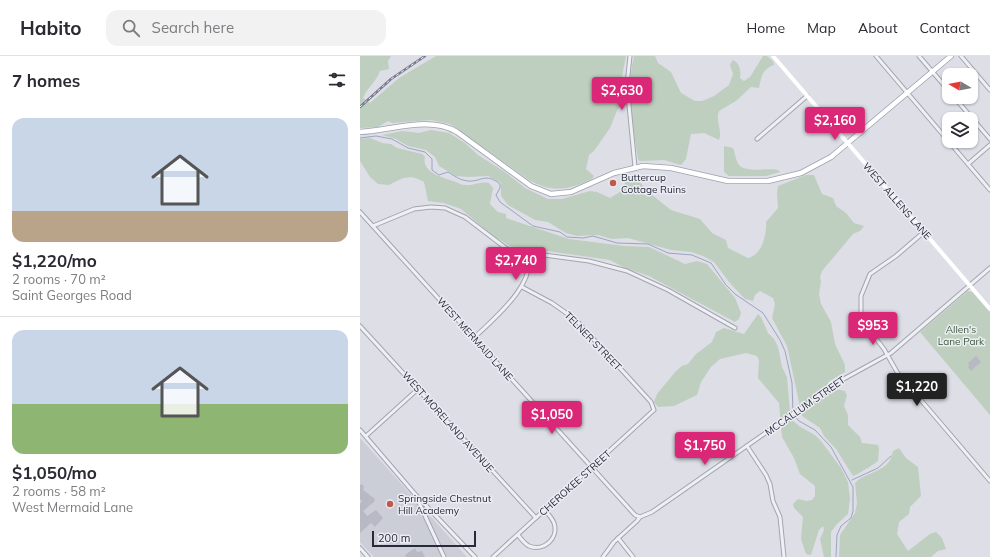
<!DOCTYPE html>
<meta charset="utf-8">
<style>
body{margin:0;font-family:Mulish,sans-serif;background:#f2f2f3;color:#2b2b33;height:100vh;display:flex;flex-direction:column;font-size:15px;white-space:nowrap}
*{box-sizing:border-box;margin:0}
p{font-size:13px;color:#7c7c81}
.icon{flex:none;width:22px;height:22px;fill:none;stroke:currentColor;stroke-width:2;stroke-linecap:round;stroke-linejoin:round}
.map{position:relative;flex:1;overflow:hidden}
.sheet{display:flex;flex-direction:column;background:#fff;width:360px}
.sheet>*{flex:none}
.needle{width:26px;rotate:280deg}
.buttons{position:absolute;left:582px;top:12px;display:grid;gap:8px}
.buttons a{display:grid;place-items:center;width:36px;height:36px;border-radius:8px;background:#fff;box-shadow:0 1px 3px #0004;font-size:20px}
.scale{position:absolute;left:12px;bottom:10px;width:104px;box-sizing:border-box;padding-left:4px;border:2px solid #282a3b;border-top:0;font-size:11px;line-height:14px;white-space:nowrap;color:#282a3b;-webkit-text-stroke:3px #ecedf3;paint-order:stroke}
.price{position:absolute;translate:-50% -34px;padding:0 9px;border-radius:4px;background:#db2777;color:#fff;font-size:13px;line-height:26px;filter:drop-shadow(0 1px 2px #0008)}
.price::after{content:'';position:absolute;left:50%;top:24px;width:12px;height:9px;margin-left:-6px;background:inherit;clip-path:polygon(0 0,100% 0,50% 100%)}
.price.current{background:#222;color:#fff}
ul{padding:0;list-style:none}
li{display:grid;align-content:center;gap:8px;height:212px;padding:0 12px}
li+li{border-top:1px solid #e1e1e2}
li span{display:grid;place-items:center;height:124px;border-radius:12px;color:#555}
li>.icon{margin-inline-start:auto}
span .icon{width:72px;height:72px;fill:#fffc;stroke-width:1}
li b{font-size:17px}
h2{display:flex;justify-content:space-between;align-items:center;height:48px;padding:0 12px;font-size:17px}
header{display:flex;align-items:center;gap:24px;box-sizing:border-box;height:56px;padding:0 20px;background:#fff;border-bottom:1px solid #e1e1e2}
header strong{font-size:19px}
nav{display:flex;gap:22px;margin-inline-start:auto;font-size:14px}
.search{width:280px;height:36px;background:#f2f2f3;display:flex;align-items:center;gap:10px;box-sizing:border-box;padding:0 14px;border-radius:12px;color:#7c7c81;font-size:15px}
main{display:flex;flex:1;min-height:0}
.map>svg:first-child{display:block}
.built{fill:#cbcdd7}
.green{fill:#bfcfbf}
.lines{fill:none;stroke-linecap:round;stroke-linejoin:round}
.stream{stroke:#9ba4c3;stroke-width:1}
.building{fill:#b8b9c5}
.street-casing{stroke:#a3a4af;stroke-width:5}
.primary-casing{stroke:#9ea0b0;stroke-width:6}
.street{stroke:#eff0f4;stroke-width:3}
.secondary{stroke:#fff;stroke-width:4}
.primary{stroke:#fff;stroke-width:4.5}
.rail-casing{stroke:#787b8e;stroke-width:2.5}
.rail{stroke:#ecedf3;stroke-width:1;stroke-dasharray:3;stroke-linecap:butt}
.poi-dot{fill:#c0594c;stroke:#ecedf3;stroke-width:1.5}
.labels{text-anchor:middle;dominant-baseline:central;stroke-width:3;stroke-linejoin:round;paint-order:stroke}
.poi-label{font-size:10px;fill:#282a3b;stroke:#ecedf3;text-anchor:start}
.street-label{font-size:10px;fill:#282a3b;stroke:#ecedf3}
.park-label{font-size:10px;fill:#375539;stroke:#ecedf3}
</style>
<header>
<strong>Habito</strong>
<div class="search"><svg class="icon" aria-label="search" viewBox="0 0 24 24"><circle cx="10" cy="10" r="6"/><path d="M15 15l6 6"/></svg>Search here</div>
<nav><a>Home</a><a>Map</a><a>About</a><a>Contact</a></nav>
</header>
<main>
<section class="sheet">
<h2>7 homes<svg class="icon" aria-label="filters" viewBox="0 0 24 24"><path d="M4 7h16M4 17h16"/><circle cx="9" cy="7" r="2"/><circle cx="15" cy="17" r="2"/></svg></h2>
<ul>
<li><span style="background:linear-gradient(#c9d6e8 75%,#b9a48a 0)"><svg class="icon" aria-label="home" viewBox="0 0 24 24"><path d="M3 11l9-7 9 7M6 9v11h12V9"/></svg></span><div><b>$1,220/mo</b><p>2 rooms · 70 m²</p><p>Saint Georges Road</p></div></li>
<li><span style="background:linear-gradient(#c9d6e8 60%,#8fb573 0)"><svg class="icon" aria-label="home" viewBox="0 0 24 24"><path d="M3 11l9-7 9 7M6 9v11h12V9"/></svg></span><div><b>$1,050/mo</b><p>2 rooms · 58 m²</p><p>West Mermaid Lane</p></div></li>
</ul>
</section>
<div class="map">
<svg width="630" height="501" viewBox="0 0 630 501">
<rect width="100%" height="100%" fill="#dddee6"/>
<polygon class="built" points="0,382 107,501 14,501 0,486"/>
<g class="green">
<path d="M0,0h31l-3,5 1,8 -9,2c-4,11 -13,17 -17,27l7,5 29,-25 37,-22h190l-6,31 3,17 -5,4 -8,20 -16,23 -5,4 -3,14 8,7 -2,3c-22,11 -41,14 -63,1l-79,-56 -19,-4 -39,3 -4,-2 -10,6 -18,1z"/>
<path d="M274,0h21l3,7 13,9 10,21 14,8h7l12,-5 15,-11 4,-11 -3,-9 3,-5c7,4 8,10 7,18l4,3 6,-4 13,-21h4l6,5 1,4c-12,4 -13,13 -15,23l-8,-1 -15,14 -17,10c-4,10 4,19 0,29l-15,-7 -13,1 -5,25 -5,6 -17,-5 -24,1 -2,-2c-5,-33 -12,-70 -4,-103z"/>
<path d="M71,74l18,3 16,10 13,12 27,17 20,16 23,11h14l28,-8 7,1 13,6 10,-6 9,-16 5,-2 12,16 25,20 29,9 12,14 14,7 2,8 20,10c14,-3 19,-24 18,-36l12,-14 -1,-14 1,-8 28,-11h8l8,19 11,4 3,8 10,7 8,10 10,3 -4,5 -7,3 -31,37 -2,6 1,4 -2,13 2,10 10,18 4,22 10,21v7l-17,10v3l7,4 10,2 2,4 -3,11 4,9v10l12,12 2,6 16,2 1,4 -1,12c-2,2 -23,15 -25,15l-17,-27 -12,-13 -4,-8 -18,-12 -15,-70 -15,-28 3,-14 -2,-6 -13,-7 -5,4 -2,6 -8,-2 -16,-17 -15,-20 -11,-6 -12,-4 -20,-2 -43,-12 -16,1 -14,-4 -21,1 -11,-3 -18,-11 -13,-2 -27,-15 -7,-9v-13l-13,-7 -20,1 -12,-1 -17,-10 -4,-9 -9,-7 -18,-4 -12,-7 -14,-4 20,-4 17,2z"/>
<path d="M10,82l12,5 9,1 6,4 25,6 3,3c-4,16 19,21 31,25 3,1 5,3 9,3 9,1 15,-4 24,-2l4,5 -3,16 8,8 8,2v4l63,21 55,7 25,1 36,17 12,-3 10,3 28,34 6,15 -2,6 -4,3 -86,-46 -24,-8 -15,-8 -63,-9h-12l-25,-5 -18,-11 -31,-26 -17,-6 -16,-2 -4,-19c-14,-9 -22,-4 -35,3l-11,-1 -8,-7 -10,-16v-22z"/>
<path d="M364,90l9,2c2,5 3,13 6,17 10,10 37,0 41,7l-14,4h-37l-5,-4z"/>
<polygon points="608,235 612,236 630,256 630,359 560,276"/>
<polygon points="398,258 401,261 408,277 414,283 418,291 422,311 427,321 430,355 432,364 439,370 455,379 461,385 481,412 488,426 490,443 488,458 477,468 471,476 471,501 464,501 460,483 464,474 463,470 459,474 451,499 446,498 441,483 443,461 434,452 433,448 438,443 447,445 452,444 455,440 455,430 440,418 434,402 422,381 419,347 398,322 399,304 397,300 386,297 360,303 351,311 341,326 337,339 314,350 298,351 294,346 297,338 316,315 322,310 328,308 336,298 352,286 356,276 364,272 384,278"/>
<path d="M539,392l7,10 12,9 3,29 -11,11 -1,7 -10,8 -2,12 11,17 22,-17 6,-2 6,6 4,11 -8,2 -7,6h-92l1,-22 15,-22 2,-10 -2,-20c12,-13 34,-9 38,-32z"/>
</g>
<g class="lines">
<g class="stream">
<path d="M0,82l16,-2 16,3 16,9 17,4 7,7v11l7,5 9,-3c7,4 11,8 20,9 14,1 17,-9 32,3v4l-4,7 4,7 33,24 27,6 7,5 16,1 10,-2 24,7 31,1 20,9 24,2 19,8 15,22 9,9 28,19 17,27 5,11 7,32 1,31 6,7 16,9 16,17 22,40v24l-2,7 -10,8 -4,9 -1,22"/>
<polyline points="492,424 518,412 531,400"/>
</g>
</g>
<g class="building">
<polygon points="616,300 621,306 611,315 608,311 609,309 608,307"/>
<polygon points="2,428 4,431 3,434 15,443 14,446 3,455 7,460 16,454 23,462 15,471 11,467 0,477 0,448 2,445 0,443 0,429"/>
<polygon points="55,492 57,496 62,495 65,501 46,501 45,499"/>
</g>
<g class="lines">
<g class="street-casing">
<g id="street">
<polyline points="270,0 267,29 275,111"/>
<polyline points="516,0 630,134"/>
<polyline points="559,0 589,35"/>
<polyline points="601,0 630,34"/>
<polyline points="594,41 630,83"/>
<polyline points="397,83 447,40"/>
<polyline points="608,108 630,89"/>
<polyline points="0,156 275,459 280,461"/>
<polyline points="13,170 54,153 71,151 85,152 105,161 147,193 168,199 184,199 229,205 267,215 308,234 375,272"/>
<polyline points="564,176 536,200 510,218 501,240 501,258 506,270 524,293 537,316 630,425"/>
<polyline points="0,270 176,462"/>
<path d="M114,282c19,-19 62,-53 54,-83"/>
<polyline points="0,374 54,437 115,501"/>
<polyline points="6,380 58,333"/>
<polyline points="387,390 406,419 410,428 413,445 420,461 424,501"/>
<polyline points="55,438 84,501"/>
<path d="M158,479c3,4 7,9 11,11 15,6 30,-8 25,-23 -2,-5 -6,-9 -9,-13"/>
<polyline points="258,482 273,501"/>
<polyline points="0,492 8,501"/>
<polyline points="133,501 294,354 291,346 216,264 192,247 162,231"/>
<polyline points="243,501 254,486 277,465 280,461 292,456 480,325 531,297 630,212"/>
</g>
</g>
<g class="primary-casing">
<path id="primary" d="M0,76c30,-1 69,-17 97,0l74,54 20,8 20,-2 43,-19 29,-7 28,2 57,13h40l33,-8 30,-16 120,-101"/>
</g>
<use href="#street" class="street"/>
<polyline class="secondary" points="413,0 630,253"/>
<use href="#primary" class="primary"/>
<g class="rail-casing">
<polyline id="rail" points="0,51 31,23 65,0"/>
</g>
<use href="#rail" class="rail"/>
</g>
<g class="poi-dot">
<circle cx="253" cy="127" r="4"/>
<circle cx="30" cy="448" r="4"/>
</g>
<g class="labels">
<g class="poi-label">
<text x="261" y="121">Buttercup<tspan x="261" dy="12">Cottage Ruins</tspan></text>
<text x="38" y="442">Springside Chestnut<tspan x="38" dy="12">Hill Academy</tspan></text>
</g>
<g class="street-label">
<text transform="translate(537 145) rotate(49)">WEST ALLENS LANE</text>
<text transform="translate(115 283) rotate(48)">WEST MERMAID LANE</text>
<text transform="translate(233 285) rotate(46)">TELNER STREET</text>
<text transform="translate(445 350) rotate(-35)">MCCALLUM STREET</text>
<text transform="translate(88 366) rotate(48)">WEST MORELAND AVENUE</text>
<text transform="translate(215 427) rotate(-42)">CHEROKEE STREET</text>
</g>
<g class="park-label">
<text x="601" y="273">Allen's<tspan x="601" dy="12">Lane Park</tspan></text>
</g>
</g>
</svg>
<div class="buttons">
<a><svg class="needle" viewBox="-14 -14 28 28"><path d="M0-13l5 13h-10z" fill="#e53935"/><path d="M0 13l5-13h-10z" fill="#7c7c81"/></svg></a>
<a><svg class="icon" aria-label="layers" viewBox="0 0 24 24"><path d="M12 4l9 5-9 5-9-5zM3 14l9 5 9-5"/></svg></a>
</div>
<div class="scale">200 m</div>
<b class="price" style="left:262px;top:55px">$2,630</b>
<b class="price" style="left:475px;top:85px">$2,160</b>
<b class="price" style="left:156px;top:225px">$2,740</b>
<b class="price" style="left:513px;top:290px">$953</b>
<b class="price current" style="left:557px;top:351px">$1,220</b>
<b class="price" style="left:192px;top:379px">$1,050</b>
<b class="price" style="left:345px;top:410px">$1,750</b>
</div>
</main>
